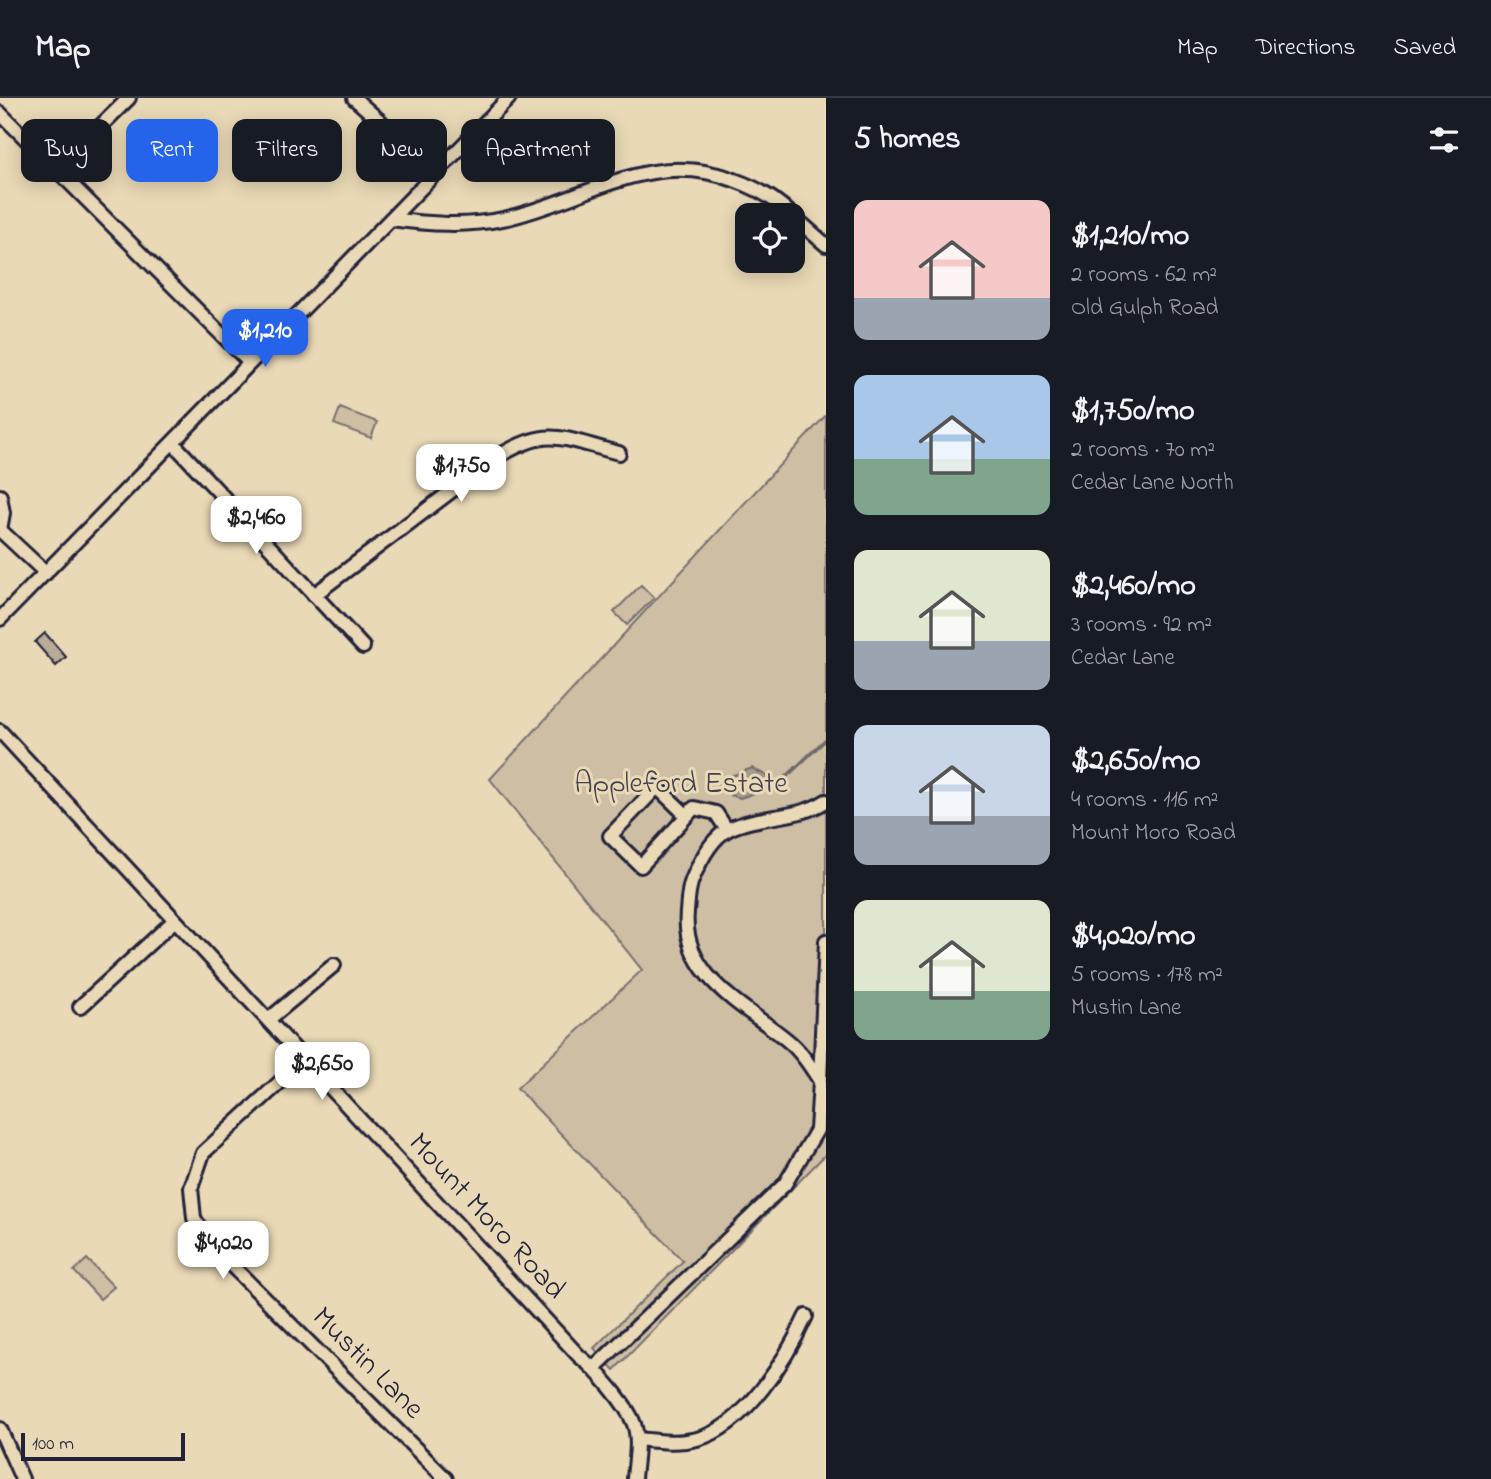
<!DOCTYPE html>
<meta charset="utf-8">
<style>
body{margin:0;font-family:"Indie Flower",sans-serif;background:#20242c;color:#f1f3f6;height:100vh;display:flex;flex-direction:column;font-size:26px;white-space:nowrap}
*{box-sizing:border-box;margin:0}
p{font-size:23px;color:#9ea1a6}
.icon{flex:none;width:38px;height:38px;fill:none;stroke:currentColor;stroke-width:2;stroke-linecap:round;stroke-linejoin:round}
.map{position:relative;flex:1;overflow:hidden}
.drawer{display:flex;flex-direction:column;background:#171b24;width:665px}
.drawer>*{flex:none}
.top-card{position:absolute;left:21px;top:21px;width:665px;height:63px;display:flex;gap:14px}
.controls{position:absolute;left:735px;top:105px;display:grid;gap:14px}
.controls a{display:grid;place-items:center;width:70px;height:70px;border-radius:14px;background:#171b24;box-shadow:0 4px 18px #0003;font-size:35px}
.scale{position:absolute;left:21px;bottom:18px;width:164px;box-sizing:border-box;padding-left:7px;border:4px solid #22223b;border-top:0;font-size:19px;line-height:24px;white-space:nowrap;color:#22223b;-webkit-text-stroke:5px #ead9b6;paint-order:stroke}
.price{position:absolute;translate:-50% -60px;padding:0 16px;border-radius:14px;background:#fff;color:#222;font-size:23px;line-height:46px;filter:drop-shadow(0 2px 4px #0008)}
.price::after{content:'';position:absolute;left:50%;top:42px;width:21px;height:16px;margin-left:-10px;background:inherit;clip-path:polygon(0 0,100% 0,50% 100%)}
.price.selected{background:#2563eb;color:#fff}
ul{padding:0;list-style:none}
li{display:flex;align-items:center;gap:21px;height:175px;padding:0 28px}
li span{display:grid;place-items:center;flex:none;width:196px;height:140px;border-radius:14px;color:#555}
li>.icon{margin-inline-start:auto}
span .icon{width:84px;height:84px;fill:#fffc;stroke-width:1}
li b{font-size:30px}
h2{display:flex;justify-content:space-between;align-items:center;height:84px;padding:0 28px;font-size:30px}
.tag{padding:0 24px;border-radius:14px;background:#171b24;box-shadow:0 4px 18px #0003;font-size:24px;line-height:63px}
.tag.selected{background:#2563eb;color:#fff}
header{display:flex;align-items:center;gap:42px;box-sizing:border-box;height:98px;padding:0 35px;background:#171b24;border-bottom:2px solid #363941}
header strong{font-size:33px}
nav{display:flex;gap:38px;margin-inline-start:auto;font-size:24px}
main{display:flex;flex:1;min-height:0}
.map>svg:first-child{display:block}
.green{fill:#cdbea4;stroke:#787070;stroke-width:2}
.water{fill:#a69a8c;stroke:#716a6c;stroke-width:2}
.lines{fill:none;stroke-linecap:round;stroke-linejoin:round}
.stream{stroke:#716a6c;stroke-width:3.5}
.building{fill:#b8ab97;stroke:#22223b;stroke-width:2}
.minor-casing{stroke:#22223b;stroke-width:18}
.minor{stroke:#ead9b6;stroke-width:12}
.labels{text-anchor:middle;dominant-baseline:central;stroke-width:6;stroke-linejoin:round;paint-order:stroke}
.park-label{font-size:30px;fill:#444150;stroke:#ead9b6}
.street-label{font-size:30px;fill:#22223b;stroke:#ead9b6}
</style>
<header>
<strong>Map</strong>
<nav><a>Map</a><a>Directions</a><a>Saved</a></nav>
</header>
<main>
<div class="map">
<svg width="826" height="1381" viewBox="0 0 826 1381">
<rect width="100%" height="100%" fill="#ead9b6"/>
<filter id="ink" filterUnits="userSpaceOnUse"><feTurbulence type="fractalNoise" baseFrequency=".0143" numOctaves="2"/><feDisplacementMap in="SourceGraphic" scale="14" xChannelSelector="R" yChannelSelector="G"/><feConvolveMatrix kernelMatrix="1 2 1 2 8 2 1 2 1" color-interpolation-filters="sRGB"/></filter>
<g filter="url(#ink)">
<g class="green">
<polygon points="340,310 377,324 371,340 334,326"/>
<polygon points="826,317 826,1056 614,1272 594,1250 683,1163 517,990 642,872 490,681"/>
<polygon points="641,487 654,500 627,527 614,514"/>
<polygon points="87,1161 114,1189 100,1201 74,1173"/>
</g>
<polygon class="water" points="752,670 767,678 767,691 740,700 730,697 726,688 728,679"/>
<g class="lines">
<polyline class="stream" points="782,683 826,641"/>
</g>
<polygon class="building" points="45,535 66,559 56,568 35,544"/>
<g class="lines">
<g class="minor-casing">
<g id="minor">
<polyline points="354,0 400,41 446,65"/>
<polyline points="0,15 249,264"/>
<polyline points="56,72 129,0"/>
<polyline points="793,118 826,147"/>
<path d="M391,121c38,5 74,8 112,0 80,-17 147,-72 231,-39 23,8 41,18 58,35"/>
<polyline points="173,345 363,549"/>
<polyline points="0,398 3,415 0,432"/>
<polyline points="0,432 46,475"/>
<path d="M314,497l177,-134c57,-37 68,-23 128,-8"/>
<polyline points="0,521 509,0"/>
<path d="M0,633l579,625c18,14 47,47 55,68 6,17 1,38 0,55"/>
<polyline points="686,717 657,689 610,738 641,768 694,710 716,715 727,732"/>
<polyline points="80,909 175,822"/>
<polyline points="268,922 334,867"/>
<polyline points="304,962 203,1055 191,1090 194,1120 212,1148 446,1381"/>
<polyline points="820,982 826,843"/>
<path d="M594,1270l191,-184 32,-54 3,-49c-9,-14 -19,-30 -33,-41 -43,-35 -106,-64 -100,-128 1,-11 1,-22 5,-32 7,-17 19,-42 37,-51 31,-15 68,-9 97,-28"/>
<polyline points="0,1331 22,1381"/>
<path d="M637,1341c19,2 40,5 60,0 48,-12 90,-81 109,-123"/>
</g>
</g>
<use href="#minor" class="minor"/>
</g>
</g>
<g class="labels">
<g class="park-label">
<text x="681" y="687">Appleford Estate</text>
</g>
<g class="street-label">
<text transform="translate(486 1119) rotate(47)">Mount Moro Road</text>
<text transform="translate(367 1266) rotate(45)">Mustin Lane</text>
</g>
</g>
</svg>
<div class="controls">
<a><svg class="icon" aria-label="locate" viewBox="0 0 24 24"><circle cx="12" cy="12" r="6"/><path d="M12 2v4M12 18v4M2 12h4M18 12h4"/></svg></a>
</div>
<div class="scale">100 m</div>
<b class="price selected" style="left:265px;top:271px">$1,210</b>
<b class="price" style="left:461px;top:406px">$1,750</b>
<b class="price" style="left:256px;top:458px">$2,460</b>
<b class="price" style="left:322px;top:1004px">$2,650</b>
<b class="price" style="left:223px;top:1183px">$4,020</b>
<div class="top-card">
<a class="tag">Buy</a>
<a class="tag selected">Rent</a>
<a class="tag">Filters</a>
<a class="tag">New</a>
<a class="tag">Apartment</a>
</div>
</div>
<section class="drawer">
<h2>5 homes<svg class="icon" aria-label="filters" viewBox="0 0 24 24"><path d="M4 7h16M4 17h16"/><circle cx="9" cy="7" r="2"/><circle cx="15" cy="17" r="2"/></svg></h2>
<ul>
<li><span style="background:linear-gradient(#f6c9c9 70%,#9aa5b1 0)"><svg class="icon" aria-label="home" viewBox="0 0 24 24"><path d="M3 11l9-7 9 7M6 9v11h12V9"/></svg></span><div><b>$1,210/mo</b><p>2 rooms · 62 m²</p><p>Old Gulph Road</p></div></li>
<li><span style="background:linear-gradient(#a9c7e8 60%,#7fa58c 0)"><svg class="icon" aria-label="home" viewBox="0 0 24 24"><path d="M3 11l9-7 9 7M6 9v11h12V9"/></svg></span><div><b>$1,750/mo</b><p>2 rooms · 70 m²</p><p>Cedar Lane North</p></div></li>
<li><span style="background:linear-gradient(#dfe7d0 65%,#9aa5b1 0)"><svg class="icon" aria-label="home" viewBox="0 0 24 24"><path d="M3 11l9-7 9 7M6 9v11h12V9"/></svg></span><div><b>$2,460/mo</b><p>3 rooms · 92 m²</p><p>Cedar Lane</p></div></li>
<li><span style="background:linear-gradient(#c9d6e8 65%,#9aa5b1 0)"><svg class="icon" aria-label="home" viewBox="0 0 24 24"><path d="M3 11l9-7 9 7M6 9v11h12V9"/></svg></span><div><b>$2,650/mo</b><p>4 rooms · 116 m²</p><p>Mount Moro Road</p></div></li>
<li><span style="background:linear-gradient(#dfe7d0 65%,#7fa58c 0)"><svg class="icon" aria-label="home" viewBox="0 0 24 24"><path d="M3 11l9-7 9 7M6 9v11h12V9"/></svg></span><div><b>$4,020/mo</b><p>5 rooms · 178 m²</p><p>Mustin Lane</p></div></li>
</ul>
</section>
</main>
